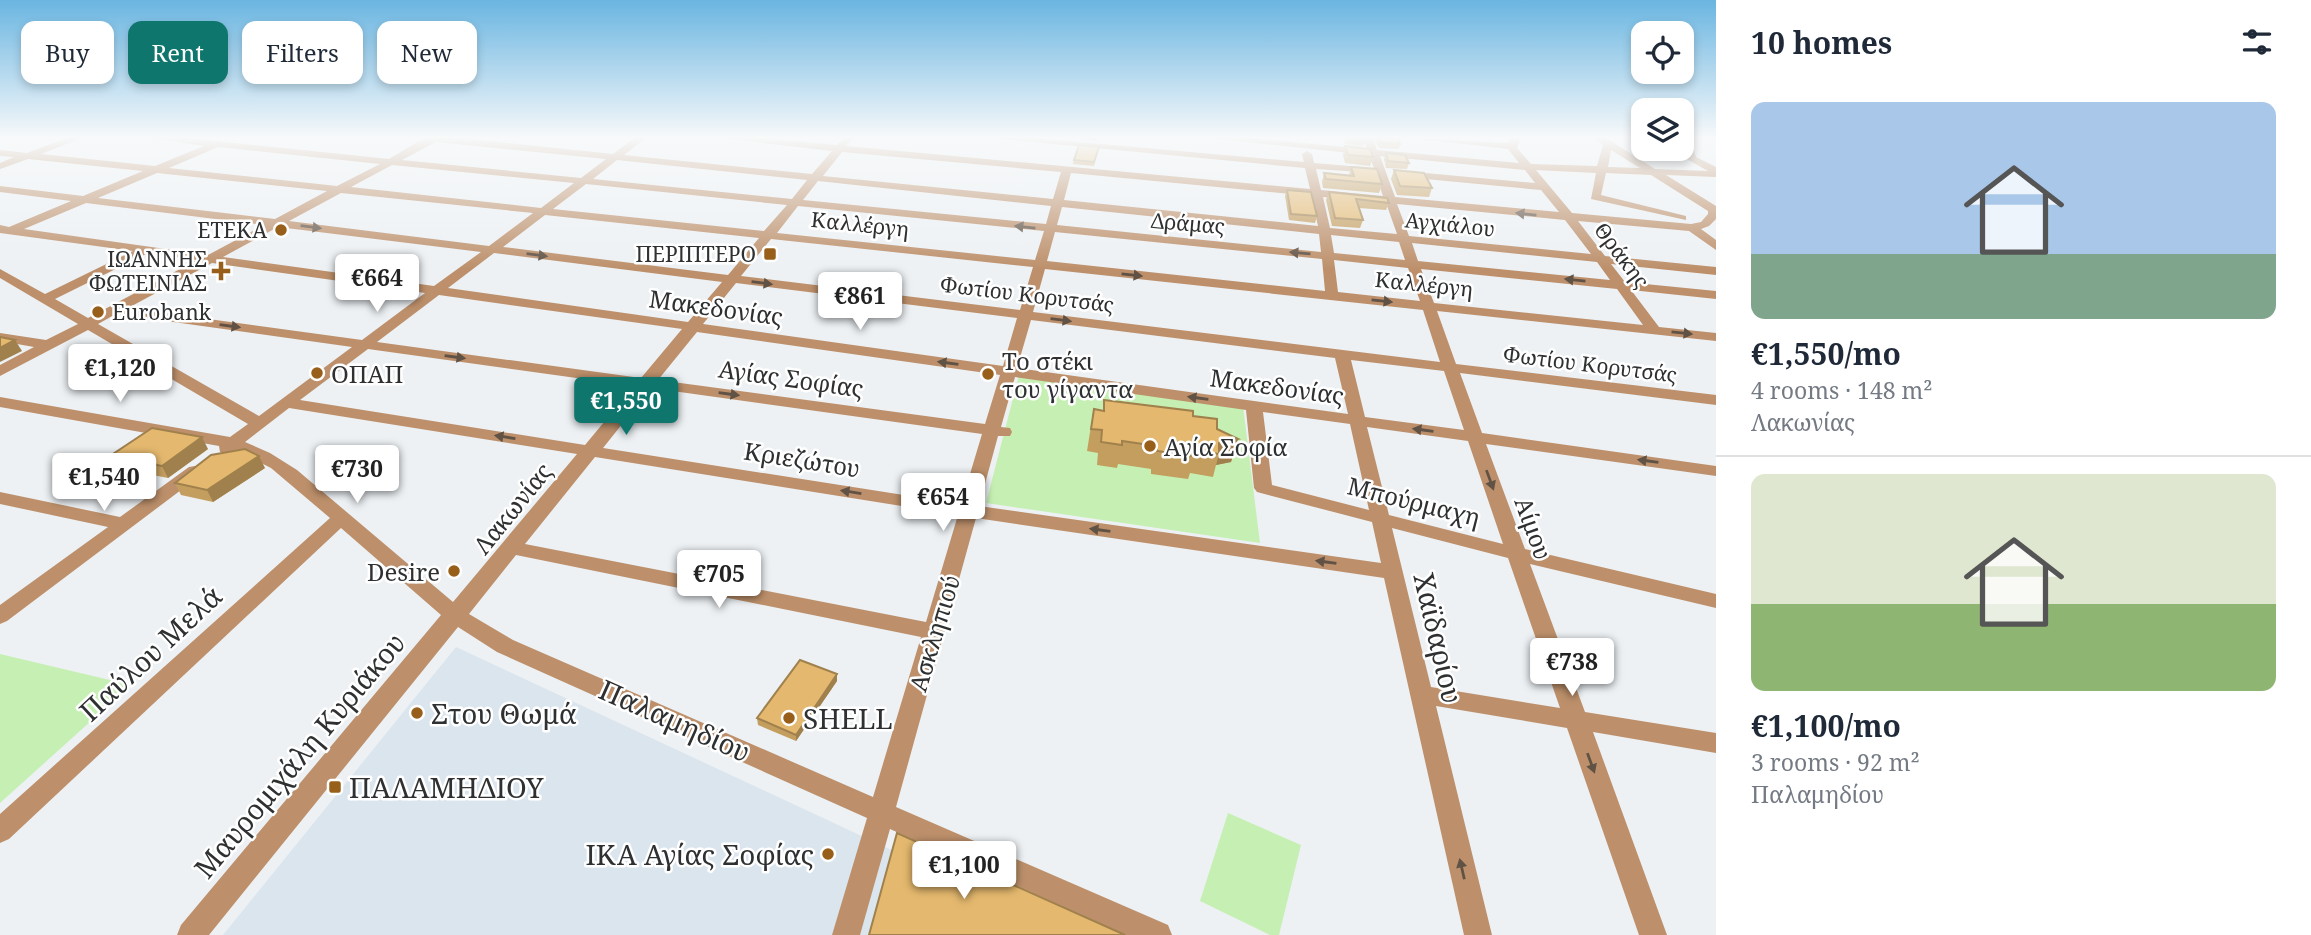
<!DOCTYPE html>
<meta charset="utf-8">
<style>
body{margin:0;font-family:"Noto Serif",serif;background:#f6f6f7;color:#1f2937;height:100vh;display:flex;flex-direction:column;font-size:26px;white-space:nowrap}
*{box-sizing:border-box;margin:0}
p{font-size:23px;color:#747a83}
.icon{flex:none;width:38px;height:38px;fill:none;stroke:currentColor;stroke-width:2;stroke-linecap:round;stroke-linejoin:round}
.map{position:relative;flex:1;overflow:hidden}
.sheet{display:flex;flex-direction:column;background:#fff;width:595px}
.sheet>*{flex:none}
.top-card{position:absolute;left:21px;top:21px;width:665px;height:63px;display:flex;gap:14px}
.controls{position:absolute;left:1631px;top:21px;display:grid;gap:14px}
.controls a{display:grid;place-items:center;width:63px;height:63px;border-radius:14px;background:#fff;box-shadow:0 4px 10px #0003;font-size:35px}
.price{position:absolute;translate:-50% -60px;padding:0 16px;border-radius:7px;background:#fff;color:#222;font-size:23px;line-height:46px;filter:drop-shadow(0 2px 4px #0008)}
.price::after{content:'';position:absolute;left:50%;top:42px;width:21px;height:16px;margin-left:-10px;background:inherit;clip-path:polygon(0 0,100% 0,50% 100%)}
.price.on{background:#0f766e;color:#fff}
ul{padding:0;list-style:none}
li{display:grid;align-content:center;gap:14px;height:371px;padding:0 35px}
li+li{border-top:2px solid #e0e1e3}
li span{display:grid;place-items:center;height:217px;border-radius:14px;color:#555}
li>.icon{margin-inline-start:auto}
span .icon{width:126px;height:126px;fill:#fffc;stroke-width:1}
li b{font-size:30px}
h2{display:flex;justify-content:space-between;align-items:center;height:84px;padding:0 35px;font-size:30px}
.pill{padding:0 24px;border-radius:14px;background:#fff;box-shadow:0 4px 10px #0003;font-size:24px;line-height:63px}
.pill.on{background:#0f766e;color:#fff}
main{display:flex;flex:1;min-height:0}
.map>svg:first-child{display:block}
.built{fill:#dbe5ee}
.green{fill:#c6f0b3}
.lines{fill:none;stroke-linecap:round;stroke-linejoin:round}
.minor{fill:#bd906b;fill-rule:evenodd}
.wall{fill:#c49e5f}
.shaded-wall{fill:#a0814d}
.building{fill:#e4b86e;stroke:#a0814d;stroke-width:2}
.oneway{fill:#605245}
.poi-dot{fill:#975f19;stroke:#fff;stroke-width:2.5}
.labels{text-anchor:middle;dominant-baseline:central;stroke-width:5;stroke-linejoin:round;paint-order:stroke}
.far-street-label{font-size:21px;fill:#2e3031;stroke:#fff}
.far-poi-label{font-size:21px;fill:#2e3031;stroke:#fff;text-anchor:end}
.street-label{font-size:24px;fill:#2e3031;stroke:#fff}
.poi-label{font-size:24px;fill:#2e3031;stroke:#fff;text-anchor:start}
.near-street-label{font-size:28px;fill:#2e3031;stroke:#fff}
.near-poi-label{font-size:28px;fill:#2e3031;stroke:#fff;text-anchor:start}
</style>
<main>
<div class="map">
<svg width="1716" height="935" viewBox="0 0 1716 935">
<rect width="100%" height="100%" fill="#edf1f4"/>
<polygon class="built" points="456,647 896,852 1079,935 223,935"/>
<g class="green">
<polygon points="1019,375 1243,406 1260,543 986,503"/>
<polygon points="0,654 131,685 0,803"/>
<polygon points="1228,813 1301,845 1279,935 1270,935 1200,901"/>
</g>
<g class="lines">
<g class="minor">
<path d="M67,138h15l-41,16 114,12 49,-20 -54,-8h37l202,21 35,-21h37l152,16 21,-16h12l-22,17 188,19 20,-23 -112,-13h40l77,7 6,-7h10l-7,8 464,43 -5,-21 -314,-30h42l271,24 -2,-8 5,-3 5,3 2,9 60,5 -5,-13 -161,-17h41l118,11 -4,-11h10l4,12 142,13 -11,-14 -97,-11 97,5 3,-5h10l-4,10 14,16 66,2 6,-21 -9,-7h12l49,31 53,2 -21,-12 -5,-21h8l6,19 20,10v10l-50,-2 50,31v13l-7,7 -8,3 15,11v10l-27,-19 -111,-10 27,35 111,11v8l-105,-11 14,18 91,9v8l-85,-9 28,37 57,6v8l-279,-30 19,53 260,31v10l-256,-32 22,60 234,33v10l-230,-32 39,105 191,45v14l-186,-44 55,148 131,21v20l-123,-21 74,203h-28l-72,-207 -131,-22 56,229h-28l-80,-357 -408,-60 -80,289 272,118 4,10h-47l-235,-106 -30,106h-28l35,-117 -370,-166 -39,-25 -249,308h-32l4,-10 260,-310 -100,-87 -332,311 -9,4v-29l330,-296 -59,-50 -36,-18 -9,3 -6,-1 -1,-6 -219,-39v-10l230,40 18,-13 -160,-94 -88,46v-11l34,-18 -34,-6v-8l46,7 32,-16 -78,-46v-9l45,25 88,-43 -133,-18v-8l9,2 62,-26 -71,-9v-6l83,10 60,-25 -115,-12 -28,10v-6l14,-6 -14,-1v-6l27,3zM436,142l170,17 -25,19 -179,-18zM218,147l162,17 -43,22 -168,-18zM1611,150l29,18 -32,-1zM842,152l219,20 -8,27 -230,-23zM1380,156l145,14 10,13 -131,-12 -5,3 5,3 137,13 18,22 -164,-15zM617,160l190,20 -15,19 -199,-20zM392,165l182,18 -33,25 -190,-21zM1316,169l59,4 8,23 -62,-6zM1536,170l60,3 -5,26 95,21v-4l-85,-21 5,-22 45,2 57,36v3l-7,8 -10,2 -119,-11zM157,173l170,18 -52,28 -177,-21zM1071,173l240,23 7,30 -254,-26zM818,181l233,25 -5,18 -243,-24zM586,184l201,21 -23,26 -211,-22zM341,193l192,20 -44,33 -200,-25zM1323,197l63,6 11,31 -67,-6zM86,203l178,22 -56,30 -184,-26zM1397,204l168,16 26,34 -182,-18zM798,206l246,25 -9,29 -258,-27zM1062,207l257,27 2,18 -264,-27zM545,215l214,23 -31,37 -225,-28zM278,227l203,25 -47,34 -211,-29zM1055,232l267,27 3,32 -278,-30zM1331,235l68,7 6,18 -71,-7zM771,239l262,28 -13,43 -279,-34zM1412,243l185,19 13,18 -192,-19zM148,253l49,7 -109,58 -33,-19zM494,253l228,29 -34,40 -240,-34zM1334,260l74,8 12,33 -82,-9zM212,263l213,30 -63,47 -234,-32zM1045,269l378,41 17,52 -407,-50zM1421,269l196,20 26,36 -209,-22zM736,283l281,35 -14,48 -300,-42zM439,295l243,34 -41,49 -264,-36zM116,314l236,33 -93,69 -161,-92zM1031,320l304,38 13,56 -331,-46zM697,332l303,43 -15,49 -327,-44zM368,349l266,37 -49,59 -285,-45zM1351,360l93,11 20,59 -99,-13zM1015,377l231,33 8,78 3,4 115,30 9,41 -402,-57 19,-70h12l2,-4 -2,-4 -9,-1zM651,388l331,46 -21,70 -358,-56zM289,408l288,46 -124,148 -156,-132 -27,-17 -25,-11zM1263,412l87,12 19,86 -97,-25zM1367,427l101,14 35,103 -114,-29zM595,457l363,58 -32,107 -401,-78zM1392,528l116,30 52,150 -129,-21zM516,555l405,82 -48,160 -360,-157 -44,-26z"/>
<polygon points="195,466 204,471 201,475 7,621 0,624 0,605 108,527 0,504 0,492 120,517 189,467"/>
</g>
</g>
<g class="wall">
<polygon points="1080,138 1097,138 1096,141 1079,139"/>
<polygon points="1343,138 1364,138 1365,141 1363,146 1345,144"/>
<polygon points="1374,138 1398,138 1400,144 1399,149 1379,148"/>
<polygon points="1345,146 1373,157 1370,166 1345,163 1343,155"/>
<polygon points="1099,147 1094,166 1073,164 1074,160"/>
<polygon points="1386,153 1409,163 1407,169 1386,168 1384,159"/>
<polygon points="1351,167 1382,184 1379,193 1323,188 1322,182 1324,173 1349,175"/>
<polygon points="1394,170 1432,188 1429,197 1397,195 1391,179"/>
<polygon points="1287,190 1317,216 1315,223 1289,220 1285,196"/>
<polygon points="1329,192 1389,203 1386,210 1359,208 1363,220 1360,228 1332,226 1326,200"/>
<polygon points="1104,400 1193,416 1238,439 1231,462 1216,465 1213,477 1190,473 1188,479 1151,474 1151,469 1118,464 1117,468 1097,465 1098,453 1087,451 1090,432 1094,409 1103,411"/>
<polygon points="208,449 168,478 117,468 110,456"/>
<polygon points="265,468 213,502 181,495 175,483"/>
<polygon points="837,674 837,681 796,741 758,725 757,718"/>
</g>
<g class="shaded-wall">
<polygon points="15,340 22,351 0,362 0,348"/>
<polygon points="202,437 208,449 168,478 162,466"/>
<polygon points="1238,439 1231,462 1216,465 1219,454 1219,443"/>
<polygon points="259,456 265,468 213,502 207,490"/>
<polygon points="837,674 837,681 796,741 796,735"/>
</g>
<g class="building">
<polygon points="1346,138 1364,138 1365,141 1347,140"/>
<polygon points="1378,138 1398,138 1400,144 1381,143"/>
<polygon points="1079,145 1099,147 1094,162 1074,160"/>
<polygon points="1345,146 1370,149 1373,157 1348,155"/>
<polygon points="1386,153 1405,155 1409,163 1388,161"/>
<polygon points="1351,167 1377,169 1382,184 1326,179 1324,173 1354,176"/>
<polygon points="1394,170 1424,173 1432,188 1400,186"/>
<polygon points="1287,190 1311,192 1317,216 1291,214"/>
<polygon points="1329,192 1387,198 1389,203 1356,199 1363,220 1335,218"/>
<polygon points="0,337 15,340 0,348"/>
<polygon points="1104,400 1193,411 1193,416 1217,419 1217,429 1238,439 1219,443 1219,454 1194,450 1194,456 1157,451 1157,446 1122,441 1122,445 1101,442 1102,430 1091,429 1094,409 1104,411"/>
<polygon points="152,428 202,437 162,466 110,456"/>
<polygon points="245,449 259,456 207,490 175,483 211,455"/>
<polygon points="800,660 837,674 796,735 757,718"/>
<polygon points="897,833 1125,935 869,935"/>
</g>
<defs><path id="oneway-solid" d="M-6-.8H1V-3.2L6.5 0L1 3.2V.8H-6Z" transform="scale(1.75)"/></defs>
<g class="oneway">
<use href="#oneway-solid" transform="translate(1526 214) rotate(-174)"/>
<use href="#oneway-solid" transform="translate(311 227) rotate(7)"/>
<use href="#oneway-solid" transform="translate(1025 227) rotate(-174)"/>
<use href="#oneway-solid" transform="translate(1300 253) rotate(-175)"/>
<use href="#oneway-solid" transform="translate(537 255) rotate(7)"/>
<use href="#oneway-solid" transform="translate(1132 275) rotate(6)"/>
<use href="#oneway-solid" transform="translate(1575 280) rotate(-174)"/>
<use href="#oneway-solid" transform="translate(762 283) rotate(7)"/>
<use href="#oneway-solid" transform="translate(1382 301) rotate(6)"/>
<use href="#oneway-solid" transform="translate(1061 320) rotate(7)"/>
<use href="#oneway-solid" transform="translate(230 326) rotate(8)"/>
<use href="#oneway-solid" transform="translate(1682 333) rotate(6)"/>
<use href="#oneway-solid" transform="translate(455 357) rotate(8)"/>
<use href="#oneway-solid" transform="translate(948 363) rotate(-172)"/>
<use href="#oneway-solid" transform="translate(729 394) rotate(8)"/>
<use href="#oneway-solid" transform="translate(1198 398) rotate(-172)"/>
<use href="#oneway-solid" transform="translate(1423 430) rotate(-172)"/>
<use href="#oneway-solid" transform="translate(505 437) rotate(-171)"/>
<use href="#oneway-solid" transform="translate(1648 461) rotate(-172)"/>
<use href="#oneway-solid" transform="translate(1490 480) rotate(70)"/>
<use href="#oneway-solid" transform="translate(851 492) rotate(-171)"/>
<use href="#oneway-solid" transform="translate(1100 530) rotate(-172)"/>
<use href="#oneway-solid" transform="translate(1326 562) rotate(-172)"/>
<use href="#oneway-solid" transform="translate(1591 763) rotate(70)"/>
<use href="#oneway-solid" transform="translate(1462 869) rotate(-103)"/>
</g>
<linearGradient id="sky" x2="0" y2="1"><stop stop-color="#6ab5e1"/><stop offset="0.51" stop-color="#f7f9fa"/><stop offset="1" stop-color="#f7f9fa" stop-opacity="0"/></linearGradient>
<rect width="1716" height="269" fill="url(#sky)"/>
<g class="poi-dot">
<circle cx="281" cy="230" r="7"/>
<rect x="763" y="247" width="14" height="14" rx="3.5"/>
<path d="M217.5 260.5h7v7h7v7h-7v7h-7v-7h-7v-7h7z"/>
<circle cx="98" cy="312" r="7"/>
<circle cx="317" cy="373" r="7"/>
<circle cx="988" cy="374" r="7"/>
<circle cx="1150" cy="446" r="7"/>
<circle cx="454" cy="571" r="7"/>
<circle cx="417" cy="713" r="7"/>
<circle cx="789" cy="718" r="7"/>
<rect x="328" y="780" width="14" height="14" rx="3.5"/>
<circle cx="828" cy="854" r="7"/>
</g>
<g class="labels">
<g class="far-street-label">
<text transform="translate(1188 223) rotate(5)">Δράμας</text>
<text transform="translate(860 224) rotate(6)">Καλλέργη</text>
<text transform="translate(1450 224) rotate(6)">Αγχιάλου</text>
<text transform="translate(1622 255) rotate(53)">Θράκης</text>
<text transform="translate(1424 284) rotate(6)">Καλλέργη</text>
<text transform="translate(1027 294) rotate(7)">Φωτίου Κορυτσάς</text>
<text transform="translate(1590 364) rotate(7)">Φωτίου Κορυτσάς</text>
</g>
<g class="far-poi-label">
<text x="267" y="230">ΕΤΕΚΑ</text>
<text x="756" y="254">ΠΕΡΙΠΤΕΡΟ</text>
<text x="207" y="259">ΙΩΑΝΝΗΣ<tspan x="207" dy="24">ΦΩΤΕΙΝΙΑΣ</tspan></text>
<text x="112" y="312" text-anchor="start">Eurobank</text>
</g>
<g class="street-label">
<text transform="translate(716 307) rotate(8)">Μακεδονίας</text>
<text transform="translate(791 378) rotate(8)">Αγίας Σοφίας</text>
<text transform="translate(1277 386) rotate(8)">Μακεδονίας</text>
<text transform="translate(802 459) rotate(9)">Κριεζώτου</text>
<text transform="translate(1414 501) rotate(14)">Μπούρμαχη</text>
<text transform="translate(512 508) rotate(-51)">Λακωνίας</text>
<text transform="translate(1534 528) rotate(70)">Αίμου</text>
<text transform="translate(934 633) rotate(-73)">Ασκληπιού</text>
</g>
<g class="poi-label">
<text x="1002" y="360">Το στέκι<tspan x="1002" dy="28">του γίγαντα</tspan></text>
<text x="331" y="373">ΟΠΑΠ</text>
<text x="1164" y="446">Αγία Σοφία</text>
<text x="440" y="571" text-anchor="end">Desire</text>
</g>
<g class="near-street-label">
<text transform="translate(1439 638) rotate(77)">Χαϊδαρίου</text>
<text transform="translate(150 653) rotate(-43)">Παύλου Μελά</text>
<text transform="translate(675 720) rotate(24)">Παλαμηδίου</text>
<text transform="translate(299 755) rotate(-50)">Μαυρομιχάλη Κυριάκου</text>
</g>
<g class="near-poi-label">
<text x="431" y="713">Στου Θωμά</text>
<text x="803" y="718">SHELL</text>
<text x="349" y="787">ΠΑΛΑΜΗΔΙΟΥ</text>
<text x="814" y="854" text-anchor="end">ΙΚΑ Αγίας Σοφίας</text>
</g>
</g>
</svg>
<div class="controls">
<a><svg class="icon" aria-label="locate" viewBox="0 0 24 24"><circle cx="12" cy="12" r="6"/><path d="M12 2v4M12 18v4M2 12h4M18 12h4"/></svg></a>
<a><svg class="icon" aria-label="layers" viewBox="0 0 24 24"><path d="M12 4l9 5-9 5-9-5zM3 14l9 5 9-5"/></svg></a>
</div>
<b class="price" style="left:377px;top:314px">€664</b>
<b class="price" style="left:860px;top:332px">€861</b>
<b class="price" style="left:120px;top:404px">€1,120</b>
<b class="price on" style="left:626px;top:437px">€1,550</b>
<b class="price" style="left:357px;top:505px">€730</b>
<b class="price" style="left:104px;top:513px">€1,540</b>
<b class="price" style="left:943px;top:533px">€654</b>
<b class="price" style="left:719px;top:610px">€705</b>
<b class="price" style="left:1572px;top:698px">€738</b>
<b class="price" style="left:964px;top:901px">€1,100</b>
<div class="top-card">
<a class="pill">Buy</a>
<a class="pill on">Rent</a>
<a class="pill">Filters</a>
<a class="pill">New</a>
</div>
</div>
<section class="sheet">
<h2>10 homes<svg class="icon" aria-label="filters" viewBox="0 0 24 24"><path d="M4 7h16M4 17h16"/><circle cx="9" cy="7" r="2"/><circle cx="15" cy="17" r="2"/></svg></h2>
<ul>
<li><span style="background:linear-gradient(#a9c7e8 70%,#7fa58c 0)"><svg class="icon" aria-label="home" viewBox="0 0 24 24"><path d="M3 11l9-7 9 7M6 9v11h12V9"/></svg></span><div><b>€1,550/mo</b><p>4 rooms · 148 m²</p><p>Λακωνίας</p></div></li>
<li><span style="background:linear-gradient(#dfe7d0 60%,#8fb573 0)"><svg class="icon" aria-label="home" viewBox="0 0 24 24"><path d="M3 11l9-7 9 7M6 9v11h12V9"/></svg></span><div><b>€1,100/mo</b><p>3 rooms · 92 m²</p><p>Παλαμηδίου</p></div></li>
</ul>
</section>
</main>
